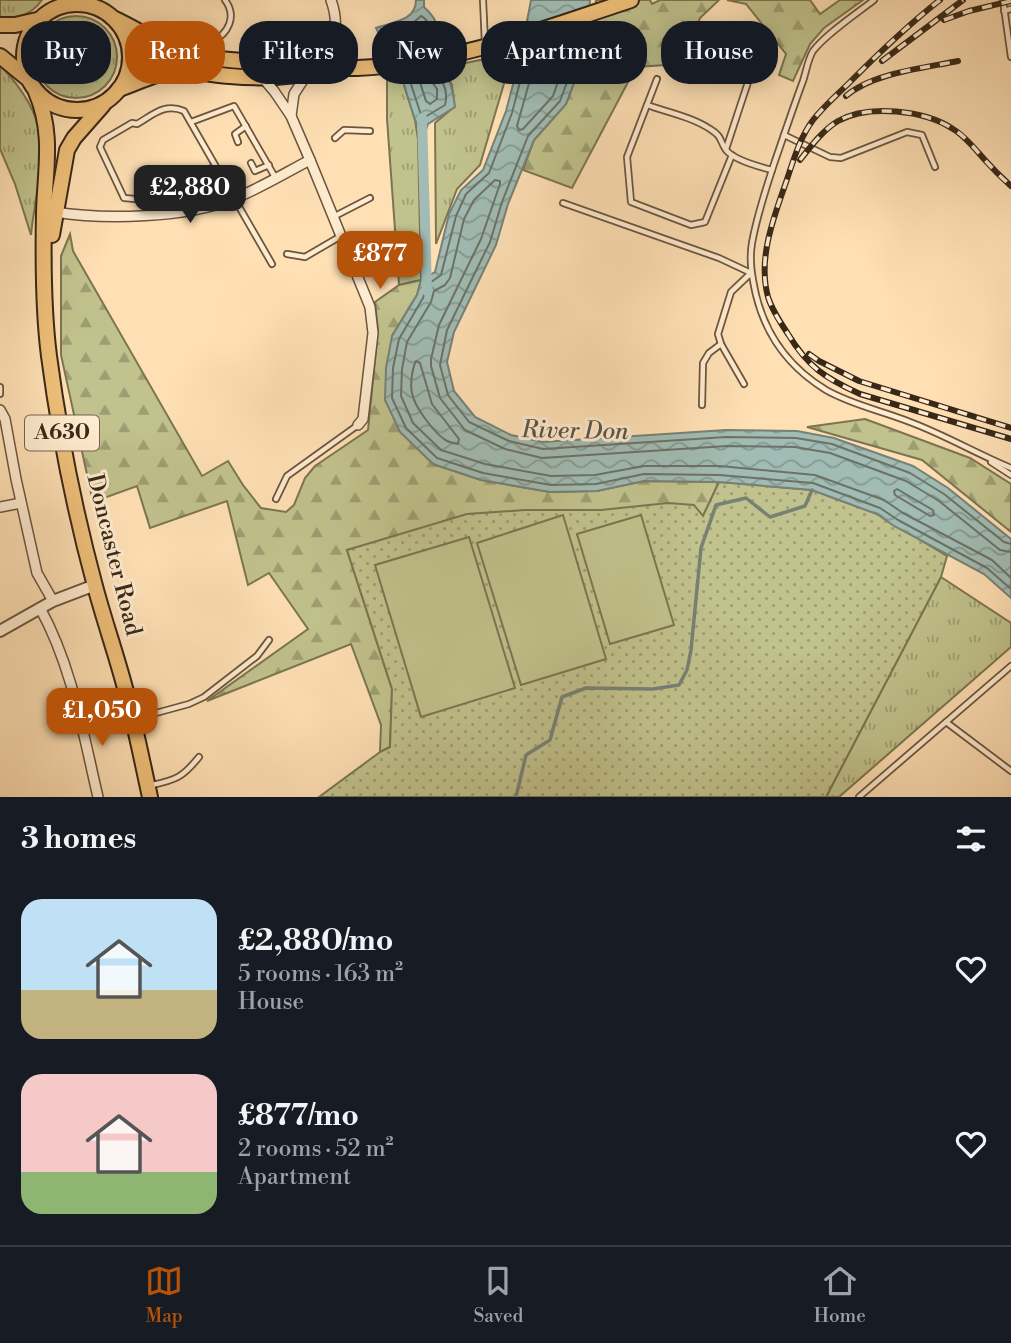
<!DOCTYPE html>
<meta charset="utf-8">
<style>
body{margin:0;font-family:"Libre Bodoni",serif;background:#242831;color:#f1f3f6;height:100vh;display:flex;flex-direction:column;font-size:26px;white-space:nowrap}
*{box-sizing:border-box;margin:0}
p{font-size:23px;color:#9ea1a6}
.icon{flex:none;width:38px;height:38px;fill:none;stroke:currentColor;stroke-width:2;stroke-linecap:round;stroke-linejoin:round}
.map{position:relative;height:797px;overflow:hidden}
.drawer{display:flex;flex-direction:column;background:#171b24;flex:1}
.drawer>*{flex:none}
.banner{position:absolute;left:21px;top:21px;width:970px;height:63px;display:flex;gap:14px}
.price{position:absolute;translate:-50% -60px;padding:0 16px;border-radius:14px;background:#b45309;color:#fff;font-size:23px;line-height:46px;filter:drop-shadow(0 2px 4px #0008)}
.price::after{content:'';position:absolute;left:50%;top:42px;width:21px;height:16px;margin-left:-10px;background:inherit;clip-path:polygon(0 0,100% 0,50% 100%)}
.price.current{background:#222;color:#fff}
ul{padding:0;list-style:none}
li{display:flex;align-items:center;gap:21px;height:175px;padding:0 21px}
li span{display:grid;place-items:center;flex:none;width:196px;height:140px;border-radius:21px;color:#555}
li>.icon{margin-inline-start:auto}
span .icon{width:84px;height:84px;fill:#fffc;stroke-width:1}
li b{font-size:30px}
h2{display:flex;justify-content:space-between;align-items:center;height:84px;padding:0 21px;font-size:30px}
.pill{padding:0 24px;border-radius:28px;background:#171b24;box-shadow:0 4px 18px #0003;font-size:24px;line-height:63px}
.pill.current{background:#b45309;color:#fff}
.tabs{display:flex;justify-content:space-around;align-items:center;height:98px;border-top:2px solid #363941;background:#171b24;font-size:19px;color:#9ea1a6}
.tabs a{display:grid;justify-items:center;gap:4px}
.tabs .current{color:#b45309}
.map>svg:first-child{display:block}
.grass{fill:url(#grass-tufts);stroke:#7c7552;stroke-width:2}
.forest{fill:url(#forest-firs);stroke:#7c7552;stroke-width:2}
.park{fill:url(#park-dots);stroke:#7c7552;stroke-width:2}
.pitch{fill:#c1c28d;stroke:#7c7552;stroke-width:2}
.water{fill:url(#water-waves);stroke:#778175;stroke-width:2}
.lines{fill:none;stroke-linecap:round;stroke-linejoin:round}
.shore{stroke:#6c7266;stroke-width:2}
.stream{stroke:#778175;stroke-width:3.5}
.canal{stroke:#a1bcb4;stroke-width:10}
.service-casing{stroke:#6a563e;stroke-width:8}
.minor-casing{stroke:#6a563e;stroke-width:12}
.tertiary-casing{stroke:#6a563e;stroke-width:14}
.primary-casing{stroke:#382817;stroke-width:18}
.service{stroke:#ffebcf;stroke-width:4.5}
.minor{stroke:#ffebcf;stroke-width:9}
.tertiary{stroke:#ffebcf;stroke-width:10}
.primary{stroke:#f0c07a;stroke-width:14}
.rail-casing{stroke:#382817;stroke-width:6}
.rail{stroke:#ffebcf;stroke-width:3.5;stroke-dasharray:10;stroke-linecap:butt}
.labels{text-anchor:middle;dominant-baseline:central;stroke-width:6;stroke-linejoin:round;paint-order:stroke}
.shield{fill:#ffebcf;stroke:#74624e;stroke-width:2}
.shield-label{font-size:21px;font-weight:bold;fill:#382817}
.street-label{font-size:23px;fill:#382817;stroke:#ffebcf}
.water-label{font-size:24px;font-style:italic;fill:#585446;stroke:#ffebcf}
</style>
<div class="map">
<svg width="1011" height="797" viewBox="0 0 1011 797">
<defs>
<pattern id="grass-tufts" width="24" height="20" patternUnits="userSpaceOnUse" patternTransform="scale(1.75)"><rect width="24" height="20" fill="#c1c28d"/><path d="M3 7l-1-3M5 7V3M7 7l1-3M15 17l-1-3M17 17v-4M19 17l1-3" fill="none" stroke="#9e9e72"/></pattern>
<pattern id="forest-firs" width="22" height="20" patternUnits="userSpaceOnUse" patternTransform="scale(1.75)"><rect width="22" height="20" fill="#c1c28d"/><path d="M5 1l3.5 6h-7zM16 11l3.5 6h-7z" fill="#9e9e72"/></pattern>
<pattern id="park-dots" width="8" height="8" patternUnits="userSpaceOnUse" patternTransform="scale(1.75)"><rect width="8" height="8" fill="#c1c28d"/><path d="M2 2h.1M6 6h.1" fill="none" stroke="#9e9e72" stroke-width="1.8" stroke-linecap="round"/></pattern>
<pattern id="water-waves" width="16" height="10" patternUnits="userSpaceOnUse" patternTransform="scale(1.75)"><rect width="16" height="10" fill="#a1bcb4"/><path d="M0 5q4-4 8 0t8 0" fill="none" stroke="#849991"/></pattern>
</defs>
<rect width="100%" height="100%" fill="#ffe0b5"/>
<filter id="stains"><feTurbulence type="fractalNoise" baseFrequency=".00286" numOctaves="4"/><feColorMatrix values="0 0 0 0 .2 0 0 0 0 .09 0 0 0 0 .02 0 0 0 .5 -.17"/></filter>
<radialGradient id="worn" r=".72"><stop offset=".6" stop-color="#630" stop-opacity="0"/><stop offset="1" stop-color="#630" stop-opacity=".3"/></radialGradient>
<g class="grass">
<path d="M0,0h42c-11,15 -24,19 -42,17z"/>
<circle cx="76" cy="57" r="41"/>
<polygon points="513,53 480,165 457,189 436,244 435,123 454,107 452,85 442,68"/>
<path d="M0,65c18,19 37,44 40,71 4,32 -6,67 -9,99l-16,-51 -15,-35z"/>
<polygon points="387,68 400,72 415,120 418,139 421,280 399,285 387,119"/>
<polygon points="941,577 1011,623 1011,647 839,797 826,797"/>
</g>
<g class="forest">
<polygon points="596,0 650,0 652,4 660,0 719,0 700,18 681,64 636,67 572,188 523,170 534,140 566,104 580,67 598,51 624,36 595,32"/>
<polygon points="727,0 810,0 820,14 840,0 863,0 824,28 810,44 793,81 779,75 786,54 746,4"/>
<polygon points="70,234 73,251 202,476 228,461 243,485 261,508 286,512 294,505 305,478 315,466 368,430 378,330 375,302 399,285 421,280 417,295 392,336 433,464 481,480 550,492 596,491 644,481 719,482 703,516 601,510 525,510 347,550 392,689 390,747 380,752 381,725 351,644 207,701 308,629 269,573 248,585 227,501 150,528 137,486 93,502 61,355 61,256"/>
<polygon points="865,419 970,458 1011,484 1011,532 922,460 807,427"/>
</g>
<polygon class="park" points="719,482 812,490 877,514 947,556 941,577 826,797 319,797 380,752 390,747 392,689 347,550 467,514 525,510 601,510 668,503 694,505 703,516"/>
<g class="pitch">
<polygon points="563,515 606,659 521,685 477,543"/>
<polygon points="641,515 674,625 610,644 577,534"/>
<polygon points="469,537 515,688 421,717 375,565"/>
</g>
<g class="water">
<path d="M416,0h8v7c14,13 13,17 13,35 -1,8 1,16 1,24 13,11 15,25 17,41l-27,17 -2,6h-6l-5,-10 -15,-48 -24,-44c17,-6 40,-7 40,-28z"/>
<polygon points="531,0 590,0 588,36 601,41 598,51 580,67 566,104 534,140 508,204 496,245 454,332 447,362 454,391 475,417 511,435 543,442 726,430 797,431 834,438 913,466 948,488 1011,539 1011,598 984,574 894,526 877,514 812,490 719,482 644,481 597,491 550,492 481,480 433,464 400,432 385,400 386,368 392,336 417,295 421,280 435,272 449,214 461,190 483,170 506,111 520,58"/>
</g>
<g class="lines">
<g class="shore">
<polyline points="581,26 581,38 590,45 590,48 574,63 560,101 528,136 502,202 490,242 447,330 440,365 448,395 469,422 509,441 543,449 726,437 796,438 832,444 910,473 944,494 1004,542 1011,544"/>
<polyline points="551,36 543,71 547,75 550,73 557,54 563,46 561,33"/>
<polyline points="539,40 535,62 517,126 519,130 523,129 553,96 566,59 576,48 572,38 572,29"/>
<polyline points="530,43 512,113 489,173 466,194 456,216 441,275 427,285 423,298 399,339 393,368 392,398 406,428 437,458 483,473 551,485 596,484 644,474 719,475 813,483 880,508 898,520 987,568 1011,589"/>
<path d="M399,55l-11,-20v-3l25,-9 8,-7c13,7 8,21 9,34"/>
<polyline points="416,70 426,101 430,104 437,99 437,89 423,69"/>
<path d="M407,72l14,43 4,2 20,-12c4,-15 -3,-26 -13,-37"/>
<path d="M416,361l4,2 12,41 27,35 -1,5c-3,-1 -7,-1 -11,-3 -11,-6 -33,-34 -35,-48 -2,-9 0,-24 4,-32z"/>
<polygon points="897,489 933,510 934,515 930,516 895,495 894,491"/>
<polyline points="1011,552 1000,550 939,501 906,481 830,453 795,447 727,446 542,458 505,449 465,430 440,398 431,366 431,359 439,325 481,239 500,184 500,181 495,180 474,200 464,219 450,278 445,285 434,291 431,302 407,342 402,369 401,396 413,423 441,450 485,464 551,476 595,475 644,466 720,466 815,475 884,500 903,513 992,560 1011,578"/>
</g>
<polyline class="stream" points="516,797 526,755 550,740 562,697 586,688 653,689 679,685 687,670 691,650 701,548 716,505 746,498 770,517 805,506 812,490"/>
<polyline class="canal" points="422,118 427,291"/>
<g class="service-casing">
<g id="service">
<polyline points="483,0 485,43"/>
<path d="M874,0c-18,14 -48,34 -61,51 -5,8 -7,21 -10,30 -10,27 -19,54 -28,80 -9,27 -18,54 -23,82 -3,18 0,34 4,52 10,41 34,73 70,95 26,15 57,21 84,32 35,13 67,32 101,46"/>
<polyline points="1003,0 1011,57"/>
<polyline points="1004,11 1011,9"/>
<path d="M189,48c7,-1 15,-3 22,-6 18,-8 26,-26 14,-42"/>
<polyline points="657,79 627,157 631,202 691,225 705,222 732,155"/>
<path d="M647,105c20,7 45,12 63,24 13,8 9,11 16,21 8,10 34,17 46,20"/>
<polyline points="191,122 234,106 275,177"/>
<polyline points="784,135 830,157 841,158 907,132 922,135 935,167"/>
<polyline points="335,138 344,130 370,131"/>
<polyline points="238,142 235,134 246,126"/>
<polyline points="726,149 752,70"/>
<polyline points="251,163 255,171 269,165"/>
<polyline points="168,185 180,186 215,166"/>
<path d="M180,186l-22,15 -34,-3 -24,-51 3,-7 29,-17 5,1c17,-10 28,-21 47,-13l88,153"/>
<polyline points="563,203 719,258 751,273 731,292 718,334 721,344 744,384"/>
<polyline points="335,216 370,198"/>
<polyline points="287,254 305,257 341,236"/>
<polyline points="0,387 0,394"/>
<polyline points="702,405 703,363 709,353 721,344"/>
<polyline points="991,462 1011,475"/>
<polyline points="276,499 287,476 358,425"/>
<polyline points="134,719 189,704 204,697 257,656 269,640"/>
<polyline points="946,722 1011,771"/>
<path d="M152,785c24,-5 31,-8 47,-28"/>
<polyline points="859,797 1011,666"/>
</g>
</g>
<g class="minor-casing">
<g id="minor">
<path d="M309,64l3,-8c24,-15 28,-30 19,-56"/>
<polyline points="262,77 274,91 291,116 294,94 307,74"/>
<polyline points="291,116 310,160 370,307 373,333 363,419 358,425"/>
<path d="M55,212c50,8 131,6 178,-13 26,-10 52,-26 77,-39"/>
<polyline points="0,410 5,419 16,479 37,573 53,601"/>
<polyline points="0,507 21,503"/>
<path d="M40,608c32,58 43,125 58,189"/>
</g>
</g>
<g class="tertiary-casing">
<polyline id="tertiary" points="0,631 53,601 95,585"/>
</g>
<g class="primary-casing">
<g id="primary">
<circle cx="77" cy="57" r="53"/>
<path d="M115,19c19,9 38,21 57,29 34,13 70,13 105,15 27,1 53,6 80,5 95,-4 184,-38 274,-68"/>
<polyline points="0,25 15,25 37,20"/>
<polyline points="0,56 27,78"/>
<path d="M119,89c18,-6 38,-17 57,-18 18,-1 36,4 54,5 32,3 65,1 96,-6"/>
<path d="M36,92c18,42 9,78 8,121 -1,48 -1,96 5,143 10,76 26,156 46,230 9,34 21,68 30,102 10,36 17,73 25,109"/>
<polyline points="52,235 67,150 74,138 103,105"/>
</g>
</g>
<use href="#service" class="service"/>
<use href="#minor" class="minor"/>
<use href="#tertiary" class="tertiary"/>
<use href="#primary" class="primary"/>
<g class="rail-casing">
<g id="rail">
<path d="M940,0c-32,25 -61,53 -90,82 -12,12 -26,24 -37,38 -15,20 -21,46 -29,68 -12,34 -26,73 -16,109 4,13 12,25 20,37 20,33 37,44 72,60l151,45"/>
<polyline points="944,20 969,11 1011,1"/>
<polyline points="882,61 963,0"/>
<path d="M846,96c26,-23 78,-28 112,-35"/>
<path d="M800,160c11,-14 23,-30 38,-39 30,-17 87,-11 115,8 12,7 22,20 31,30 9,10 18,19 27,27"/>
<polyline points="809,354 819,361 859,381 1011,428"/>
</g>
</g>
<use href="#rail" class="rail"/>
</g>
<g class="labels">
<rect class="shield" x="25" y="415.5" width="74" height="35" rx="5"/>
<g class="shield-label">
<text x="62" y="433">A630</text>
</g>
<g class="street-label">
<text transform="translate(114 555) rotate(76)">Doncaster Road</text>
</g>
<g class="water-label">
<text transform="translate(575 431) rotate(1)">River Don</text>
</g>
</g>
<rect width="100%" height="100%" filter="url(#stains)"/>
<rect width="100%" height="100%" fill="url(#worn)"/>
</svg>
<b class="price current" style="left:190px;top:225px">£2,880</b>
<b class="price" style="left:380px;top:291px">£877</b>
<b class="price" style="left:102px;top:748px">£1,050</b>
<div class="banner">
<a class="pill">Buy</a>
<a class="pill current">Rent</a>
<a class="pill">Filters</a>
<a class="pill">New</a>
<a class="pill">Apartment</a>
<a class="pill">House</a>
</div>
</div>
<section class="drawer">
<h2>3 homes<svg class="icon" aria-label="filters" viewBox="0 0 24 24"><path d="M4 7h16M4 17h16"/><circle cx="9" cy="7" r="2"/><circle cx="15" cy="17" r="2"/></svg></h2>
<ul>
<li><span style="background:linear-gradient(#bfe0f5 65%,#c2b280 0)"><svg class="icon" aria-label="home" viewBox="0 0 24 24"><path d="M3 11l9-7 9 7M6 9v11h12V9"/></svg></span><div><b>£2,880/mo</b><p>5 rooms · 163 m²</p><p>House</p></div><svg class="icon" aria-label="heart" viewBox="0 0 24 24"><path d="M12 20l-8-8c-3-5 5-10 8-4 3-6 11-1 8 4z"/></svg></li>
<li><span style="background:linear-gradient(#f6c9c9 70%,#8fb573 0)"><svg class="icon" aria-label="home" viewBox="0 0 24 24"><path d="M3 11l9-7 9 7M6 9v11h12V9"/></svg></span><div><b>£877/mo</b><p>2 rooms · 52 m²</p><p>Apartment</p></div><svg class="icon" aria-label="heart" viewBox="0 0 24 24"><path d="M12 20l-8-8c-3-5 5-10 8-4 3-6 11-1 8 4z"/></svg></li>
</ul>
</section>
<nav class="tabs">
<a class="current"><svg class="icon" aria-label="map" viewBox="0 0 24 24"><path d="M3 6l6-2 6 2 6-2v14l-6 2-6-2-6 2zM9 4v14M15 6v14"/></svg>Map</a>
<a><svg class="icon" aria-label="saved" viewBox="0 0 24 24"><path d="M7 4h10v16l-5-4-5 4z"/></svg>Saved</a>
<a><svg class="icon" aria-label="home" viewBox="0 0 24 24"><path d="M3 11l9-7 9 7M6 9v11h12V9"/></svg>Home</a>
</nav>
